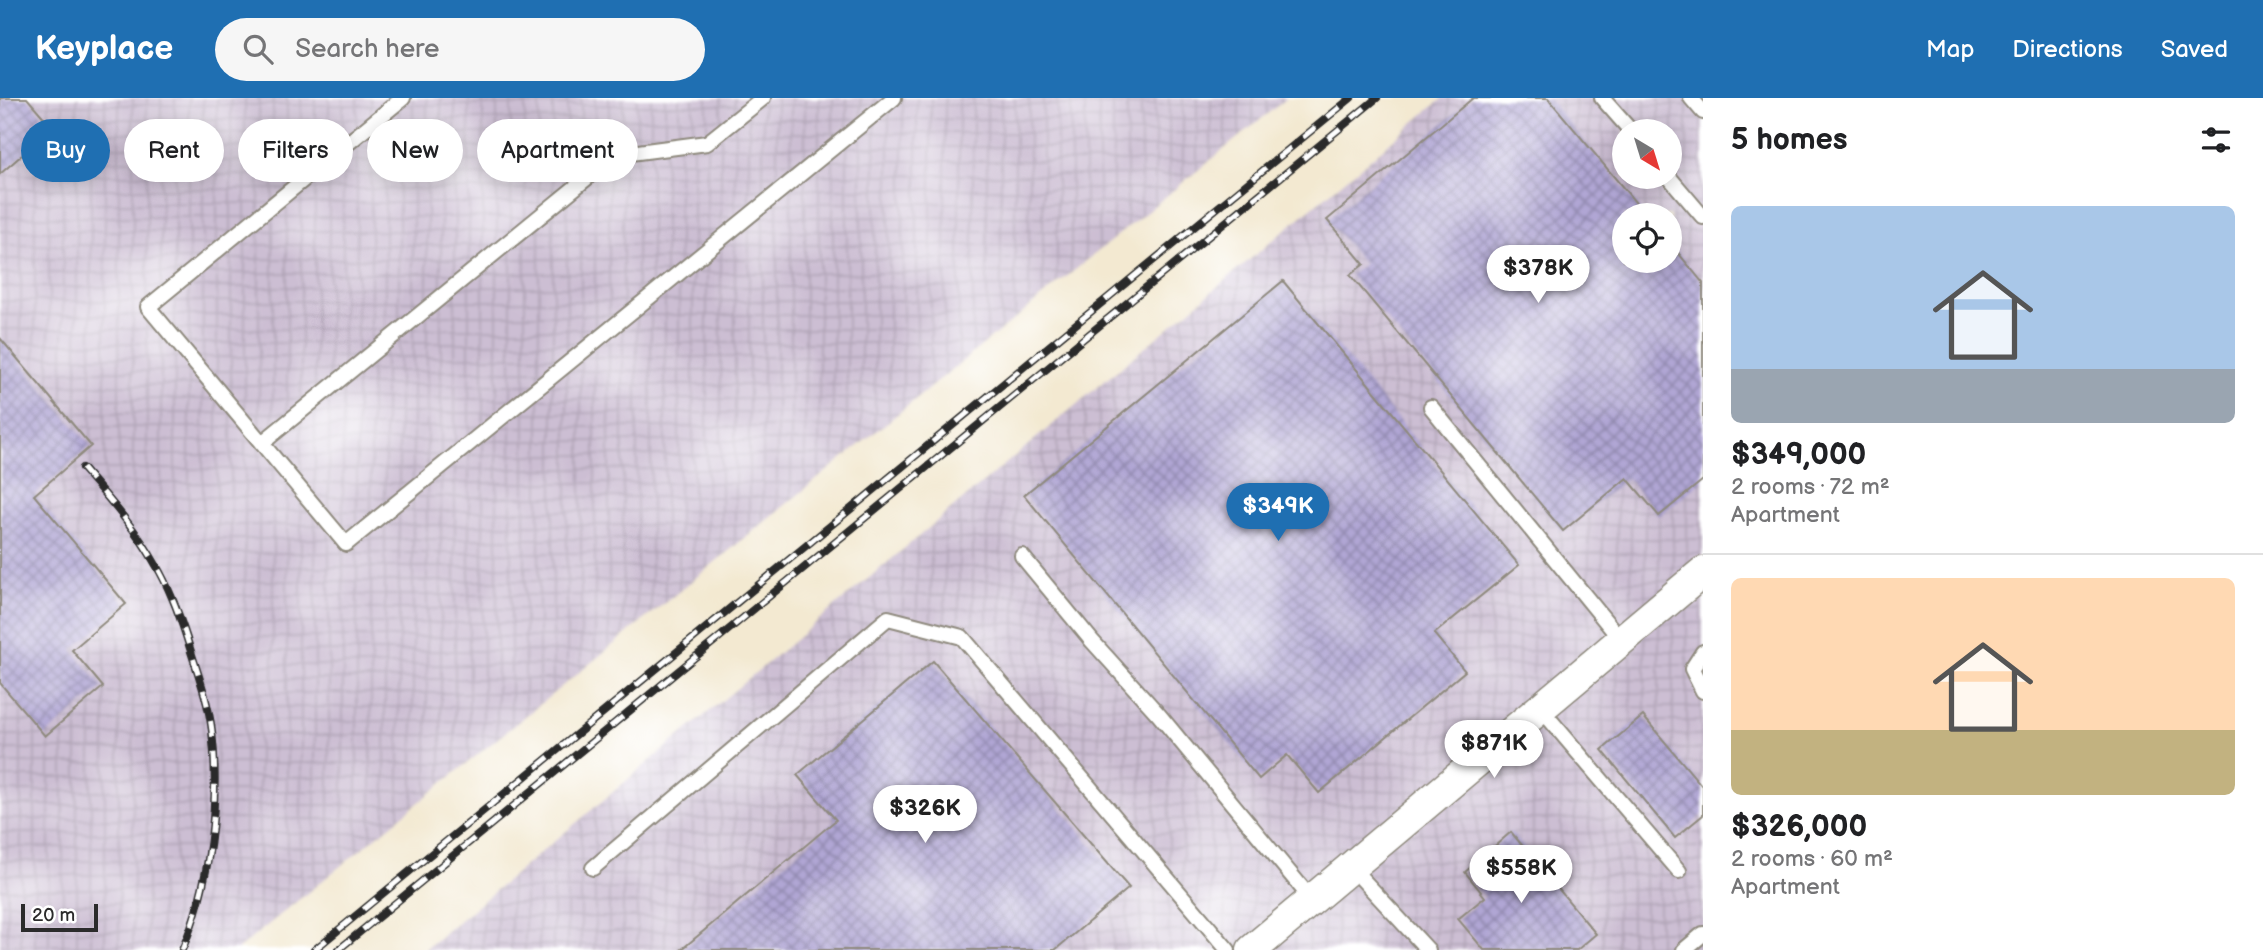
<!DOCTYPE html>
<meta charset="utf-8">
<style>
body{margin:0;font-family:"Balsamiq Sans",sans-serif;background:#f6f6f6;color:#202124;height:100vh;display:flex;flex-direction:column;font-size:26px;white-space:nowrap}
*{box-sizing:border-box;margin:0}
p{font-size:23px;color:#757577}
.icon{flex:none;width:38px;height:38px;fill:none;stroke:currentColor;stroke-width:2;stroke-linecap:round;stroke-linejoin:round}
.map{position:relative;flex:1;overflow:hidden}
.panel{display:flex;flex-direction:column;background:#fff;width:560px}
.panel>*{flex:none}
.guide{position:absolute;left:21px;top:21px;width:665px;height:63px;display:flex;gap:14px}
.needle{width:46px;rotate:142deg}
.controls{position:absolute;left:1612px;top:21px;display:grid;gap:14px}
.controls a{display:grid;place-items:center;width:70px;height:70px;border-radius:50%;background:#fff;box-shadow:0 4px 18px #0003;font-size:35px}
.scale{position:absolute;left:21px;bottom:18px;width:77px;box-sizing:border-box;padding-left:7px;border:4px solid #2b2b2b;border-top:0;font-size:19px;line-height:24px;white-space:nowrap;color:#2b2b2b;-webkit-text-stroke:5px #fff;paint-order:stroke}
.price{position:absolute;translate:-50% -60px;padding:0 16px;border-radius:24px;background:#fff;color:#222;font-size:23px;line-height:46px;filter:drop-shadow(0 2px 4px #0008)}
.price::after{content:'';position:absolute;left:50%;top:42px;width:21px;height:16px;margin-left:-10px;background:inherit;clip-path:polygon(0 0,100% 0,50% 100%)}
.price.selected{background:#1f6fb2;color:#fff}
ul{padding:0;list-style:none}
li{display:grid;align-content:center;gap:14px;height:371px;padding:0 28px}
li+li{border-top:2px solid #e0e0e0}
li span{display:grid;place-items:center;height:217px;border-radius:10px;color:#555}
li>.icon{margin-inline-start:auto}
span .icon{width:126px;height:126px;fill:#fffc;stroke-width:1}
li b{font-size:30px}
h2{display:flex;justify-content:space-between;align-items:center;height:84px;padding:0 28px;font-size:30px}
.tag{padding:0 24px;border-radius:32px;background:#fff;box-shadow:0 4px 18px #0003;font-size:24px;line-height:63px}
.tag.selected{background:#1f6fb2;color:#fff}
header{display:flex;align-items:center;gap:42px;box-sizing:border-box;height:98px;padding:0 35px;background:#1f6fb2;color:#fff}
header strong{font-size:33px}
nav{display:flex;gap:38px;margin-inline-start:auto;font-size:24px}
.search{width:490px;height:63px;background:#f6f6f6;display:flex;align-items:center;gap:18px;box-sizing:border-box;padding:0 24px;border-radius:38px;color:#757577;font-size:26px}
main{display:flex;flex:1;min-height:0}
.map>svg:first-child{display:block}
.industrial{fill:url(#industrial-grid);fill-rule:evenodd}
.building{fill:url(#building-cross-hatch)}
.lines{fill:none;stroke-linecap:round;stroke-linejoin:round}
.service-casing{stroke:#8f8a7e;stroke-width:18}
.minor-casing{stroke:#8f8a7e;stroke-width:33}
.service{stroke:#fff;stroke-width:14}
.minor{stroke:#fff;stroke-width:30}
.rail-casing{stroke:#2b2b2b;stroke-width:8}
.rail{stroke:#fff;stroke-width:5;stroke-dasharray:16;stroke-linecap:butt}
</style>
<header>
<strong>Keyplace</strong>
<div class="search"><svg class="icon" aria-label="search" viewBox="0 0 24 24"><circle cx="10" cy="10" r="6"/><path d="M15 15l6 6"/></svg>Search here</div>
<nav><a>Map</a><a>Directions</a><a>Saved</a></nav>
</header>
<main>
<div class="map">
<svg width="1703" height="852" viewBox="0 0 1703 852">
<defs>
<pattern id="industrial-grid" width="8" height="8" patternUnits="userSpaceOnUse" patternTransform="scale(1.75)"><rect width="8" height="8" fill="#ccbed3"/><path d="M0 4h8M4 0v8" fill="none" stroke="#afa3b5"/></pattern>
<pattern id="building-cross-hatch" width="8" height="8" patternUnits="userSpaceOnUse" patternTransform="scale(1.75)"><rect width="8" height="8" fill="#b0a6d4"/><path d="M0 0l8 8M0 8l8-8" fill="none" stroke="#8f87ac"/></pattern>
</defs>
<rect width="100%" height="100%" fill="#fff"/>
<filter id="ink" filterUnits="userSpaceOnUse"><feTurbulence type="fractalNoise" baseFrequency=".0143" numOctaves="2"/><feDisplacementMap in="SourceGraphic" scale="14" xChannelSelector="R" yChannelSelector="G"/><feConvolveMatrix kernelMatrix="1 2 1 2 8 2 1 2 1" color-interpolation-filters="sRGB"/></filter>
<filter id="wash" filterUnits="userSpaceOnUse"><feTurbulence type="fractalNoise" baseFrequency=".00686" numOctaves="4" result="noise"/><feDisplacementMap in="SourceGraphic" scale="28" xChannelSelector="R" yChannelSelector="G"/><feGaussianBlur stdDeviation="1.57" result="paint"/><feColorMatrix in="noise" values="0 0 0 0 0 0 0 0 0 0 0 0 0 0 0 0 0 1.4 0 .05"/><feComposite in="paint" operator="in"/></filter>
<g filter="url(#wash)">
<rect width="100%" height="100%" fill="#f3e9d1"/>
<g class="industrial">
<polygon points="0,0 1287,0 237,852 0,852"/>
<path d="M1443,0h260v852h-1279zM1624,33h46v46h-46zM1624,117h46v46h-46z"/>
</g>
<g id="blocks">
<g class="building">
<polygon points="0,0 27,0 53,30 0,76"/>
<polygon points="1473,0 1548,0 1646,117 1624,117 1624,163 1670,163 1670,145 1703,185 1703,382 1659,418 1627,380 1563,433 1350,177 1364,166 1327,122"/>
<polygon points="1283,183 1519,467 1434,536 1465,573 1319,695 1287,657 1259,681 1024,397"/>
<polygon points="0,240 91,348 34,397 126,506 72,552 103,589 45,638 0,585"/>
<polygon points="933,563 1129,790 1055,852 681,852 836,722 797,677"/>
<polygon points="1643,618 1703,689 1703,717 1675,740 1602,652"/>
<polygon points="1511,734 1596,836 1577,852 1484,852 1458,821 1485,799 1465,774"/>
</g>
</g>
</g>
<g filter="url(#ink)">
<use href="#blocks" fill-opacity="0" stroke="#8f8a7e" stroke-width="2"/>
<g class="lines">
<g class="service-casing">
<g id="service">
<polyline points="403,0 148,209 346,446 894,0"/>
<polyline points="1602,0 1631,33"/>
<polyline points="1691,0 1703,14"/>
<polyline points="1669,79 1703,119"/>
<polyline points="1431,309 1621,542"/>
<polyline points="262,345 615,57 707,45 763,0"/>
<polyline points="1022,458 1092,543 1159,617 1312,802"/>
<polyline points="1703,554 1692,571 1703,593"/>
<polyline points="1540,610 1679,773"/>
<polyline points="1351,769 1428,852"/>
<polyline points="593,770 888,520 962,539 1228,852"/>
<polyline points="1684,852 1703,836"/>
</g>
</g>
<g class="minor-casing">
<polyline id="minor" points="1252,852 1703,474"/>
</g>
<use href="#service" class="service"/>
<use href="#minor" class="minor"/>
<g class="rail-casing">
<g id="rail">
<path d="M82,370c27,31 54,61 74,97 13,22 23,49 31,74 9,29 21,60 25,92 8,69 -2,155 -30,219"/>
<polyline points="314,852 1351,0"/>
<polyline points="338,852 1377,0"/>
</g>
</g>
<use href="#rail" class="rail"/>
</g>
</g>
</svg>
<div class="controls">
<a><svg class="needle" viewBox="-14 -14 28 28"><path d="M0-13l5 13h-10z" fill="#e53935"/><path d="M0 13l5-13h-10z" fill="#757577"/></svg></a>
<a><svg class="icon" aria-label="locate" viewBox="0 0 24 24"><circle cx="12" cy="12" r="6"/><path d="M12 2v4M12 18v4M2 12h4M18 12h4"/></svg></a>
</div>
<div class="scale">20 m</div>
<b class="price" style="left:1538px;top:207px">$378K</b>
<b class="price selected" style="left:1278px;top:445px">$349K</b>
<b class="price" style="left:1494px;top:682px">$871K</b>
<b class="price" style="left:925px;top:747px">$326K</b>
<b class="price" style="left:1521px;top:807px">$558K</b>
<div class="guide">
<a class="tag selected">Buy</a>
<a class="tag">Rent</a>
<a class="tag">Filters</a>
<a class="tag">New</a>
<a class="tag">Apartment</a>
</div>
</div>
<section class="panel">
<h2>5 homes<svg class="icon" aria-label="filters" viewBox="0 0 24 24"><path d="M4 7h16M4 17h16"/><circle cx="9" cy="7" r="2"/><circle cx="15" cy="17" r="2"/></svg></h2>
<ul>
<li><span style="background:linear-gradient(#a9c7e8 75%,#9aa5b1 0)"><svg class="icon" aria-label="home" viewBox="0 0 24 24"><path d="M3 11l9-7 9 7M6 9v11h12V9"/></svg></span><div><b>$349,000</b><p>2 rooms · 72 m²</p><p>Apartment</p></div></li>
<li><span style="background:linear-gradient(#ffd9b3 70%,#c2b280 0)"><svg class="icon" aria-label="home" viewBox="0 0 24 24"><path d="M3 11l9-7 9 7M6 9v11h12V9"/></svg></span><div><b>$326,000</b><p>2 rooms · 60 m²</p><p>Apartment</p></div></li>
</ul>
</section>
</main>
